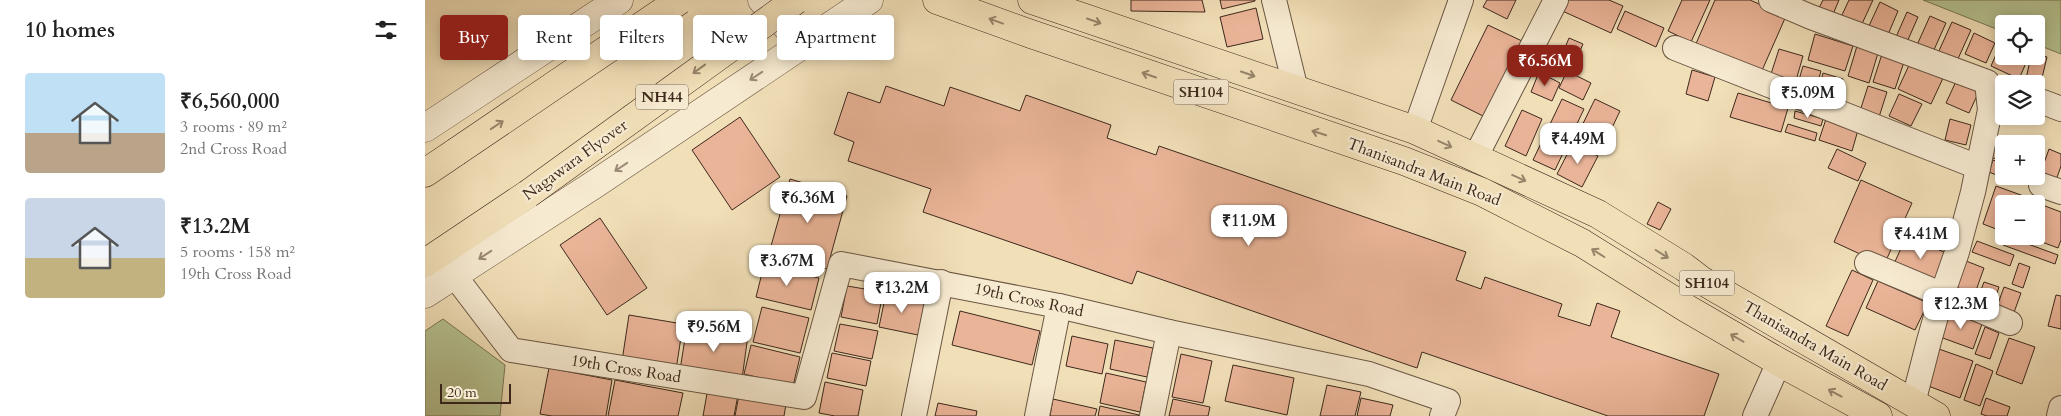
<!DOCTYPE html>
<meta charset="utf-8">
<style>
body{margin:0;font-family:Cardo,serif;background:#f6f6f6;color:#222;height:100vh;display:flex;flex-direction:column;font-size:19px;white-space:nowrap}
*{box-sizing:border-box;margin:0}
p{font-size:16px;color:#767676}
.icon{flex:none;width:28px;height:28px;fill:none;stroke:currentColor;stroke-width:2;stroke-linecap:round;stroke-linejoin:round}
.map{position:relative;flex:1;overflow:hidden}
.drawer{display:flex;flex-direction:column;background:#fff;width:425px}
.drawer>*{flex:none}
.top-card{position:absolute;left:15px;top:15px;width:475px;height:45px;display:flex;gap:10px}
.tools{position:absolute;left:1570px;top:15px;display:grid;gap:10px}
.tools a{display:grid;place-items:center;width:50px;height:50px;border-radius:5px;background:#fff;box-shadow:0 2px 12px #0003;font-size:25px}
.scale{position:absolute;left:15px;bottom:12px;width:71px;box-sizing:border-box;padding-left:5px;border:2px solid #3d281b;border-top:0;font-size:14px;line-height:18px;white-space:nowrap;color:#3d281b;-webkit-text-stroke:4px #f6ead1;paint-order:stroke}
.price{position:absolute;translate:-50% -42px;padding:0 11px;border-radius:10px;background:#fff;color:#222;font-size:16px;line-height:32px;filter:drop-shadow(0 1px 2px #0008)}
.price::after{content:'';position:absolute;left:50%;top:30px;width:15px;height:11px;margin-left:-8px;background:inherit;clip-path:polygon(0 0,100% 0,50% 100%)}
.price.current{background:#8f2418;color:#fff}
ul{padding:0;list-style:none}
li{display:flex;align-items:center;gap:15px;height:125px;padding:0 25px}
li span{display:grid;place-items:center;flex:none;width:140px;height:100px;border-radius:5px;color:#555}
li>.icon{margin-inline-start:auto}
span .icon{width:60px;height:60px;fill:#fffc;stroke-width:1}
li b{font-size:21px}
h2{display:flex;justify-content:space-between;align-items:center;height:60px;padding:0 25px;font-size:21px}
.chip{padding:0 18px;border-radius:5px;background:#fff;box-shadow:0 2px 12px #0003;font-size:18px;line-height:45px}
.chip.current{background:#8f2418;color:#fff}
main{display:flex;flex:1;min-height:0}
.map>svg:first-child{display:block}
.green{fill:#b6c392;stroke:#7a7656}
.building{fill:#eab498;stroke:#3d281b}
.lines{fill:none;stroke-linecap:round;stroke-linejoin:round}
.minor-casing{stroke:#6a5642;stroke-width:26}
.tertiary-casing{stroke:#6a5642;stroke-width:29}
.primary-casing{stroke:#3d281b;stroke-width:29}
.trunk-casing{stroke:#3d281b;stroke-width:29}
.minor{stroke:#f6ead1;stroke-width:24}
.tertiary{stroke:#f6ead1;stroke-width:28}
.primary{stroke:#f1dfb8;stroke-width:28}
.trunk{stroke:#f1dfb8;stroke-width:28}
.trunk-bridge-casing{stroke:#3d281b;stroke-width:29;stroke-linecap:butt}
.trunk-bridge{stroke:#f1dfb8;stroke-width:28}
.oneway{stroke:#97846a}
.oneway2{stroke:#9a8976}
.labels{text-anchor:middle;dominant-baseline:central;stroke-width:4.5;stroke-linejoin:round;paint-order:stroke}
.shield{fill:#f6ead1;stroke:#746252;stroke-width:1}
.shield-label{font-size:15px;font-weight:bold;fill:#3d281b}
.street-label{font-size:16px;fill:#3d281b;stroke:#f6ead1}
</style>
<main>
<section class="drawer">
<h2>10 homes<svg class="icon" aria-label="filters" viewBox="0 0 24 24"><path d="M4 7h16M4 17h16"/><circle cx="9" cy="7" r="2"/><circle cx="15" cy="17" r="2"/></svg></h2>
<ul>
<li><span style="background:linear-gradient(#bfe0f5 60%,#b9a48a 0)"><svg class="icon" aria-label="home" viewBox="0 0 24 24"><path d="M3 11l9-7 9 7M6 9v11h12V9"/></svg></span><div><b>₹6,560,000</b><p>3 rooms · 89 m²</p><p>2nd Cross Road</p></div></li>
<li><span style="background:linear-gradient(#c9d6e8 60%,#c2b280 0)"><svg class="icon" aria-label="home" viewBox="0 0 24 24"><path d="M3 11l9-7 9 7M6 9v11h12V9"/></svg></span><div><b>₹13.2M</b><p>5 rooms · 158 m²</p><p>19th Cross Road</p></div></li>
</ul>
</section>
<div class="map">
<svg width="1636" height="416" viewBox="0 0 1636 416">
<rect width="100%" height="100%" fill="#f1dfb8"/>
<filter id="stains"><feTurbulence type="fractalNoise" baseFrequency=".004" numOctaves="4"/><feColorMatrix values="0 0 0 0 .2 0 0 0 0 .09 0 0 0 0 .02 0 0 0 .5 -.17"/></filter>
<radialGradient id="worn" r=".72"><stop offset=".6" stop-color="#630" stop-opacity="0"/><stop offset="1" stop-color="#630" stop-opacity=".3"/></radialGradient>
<g class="green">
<polygon points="1498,0 1636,0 1636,54 1611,44 1611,24 1579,24 1579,32"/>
<polygon points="18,319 80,365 75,416 0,416 0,331"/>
</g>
<g class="building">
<polygon points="706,0 777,0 780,12 706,11"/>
<polygon points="795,0 830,0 830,1 797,9"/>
<polygon points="1062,0 1091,0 1082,19 1058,7"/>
<polygon points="1137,0 1184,0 1198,6 1186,33 1133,9"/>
<polygon points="1257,0 1285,0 1266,42 1243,31"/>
<polygon points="1290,0 1325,0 1361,16 1335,75 1270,46"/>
<polygon points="1398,0 1414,0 1406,19 1392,12"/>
<polygon points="1424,0 1448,0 1436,26 1416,17"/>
<polygon points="1455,2 1473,11 1462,37 1443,28"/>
<polygon points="831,8 838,39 802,47 795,17"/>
<polygon points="1200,11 1239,28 1231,47 1192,29"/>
<polygon points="1482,12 1493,17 1482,42 1471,37"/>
<polygon points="1505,16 1521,23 1508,52 1492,45"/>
<polygon points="1527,22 1546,30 1532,61 1513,53"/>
<polygon points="1063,25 1097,41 1060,117 1026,100"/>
<polygon points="1549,33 1570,43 1561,63 1540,54"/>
<polygon points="1390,34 1428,46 1420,71 1383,60"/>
<polygon points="1144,38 1158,44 1151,60 1137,55"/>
<polygon points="1577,41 1579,42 1579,56 1604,56 1594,79 1566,66"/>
<polygon points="1432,46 1453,53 1444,83 1423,76"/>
<polygon points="1354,49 1378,56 1370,84 1345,77"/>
<polygon points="1457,54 1479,62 1470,89 1448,82"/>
<polygon points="1611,54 1622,57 1616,82 1601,79 1606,56 1611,56"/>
<polygon points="1486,61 1519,76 1506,104 1473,89"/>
<polygon points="1378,66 1396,71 1389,95 1371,90"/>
<polygon points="1267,70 1290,77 1283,101 1261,94"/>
<polygon points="1142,71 1166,83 1158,100 1134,88"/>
<polygon points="1114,72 1135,83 1127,101 1106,92"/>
<polygon points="1398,73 1418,79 1412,99 1393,93"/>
<polygon points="1533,77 1556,87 1544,113 1521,103"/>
<polygon points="461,86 519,106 525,87 595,111 601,95 686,125 682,138 731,155 734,146 1041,252 1031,280 1056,289 1060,277 1137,304 1133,316 1165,326 1172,303 1195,311 1186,337 1294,374 1279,416 1183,416 997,352 992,368 712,271 707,284 498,212 506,189 423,161 429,142 409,134 423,92 455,103"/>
<polygon points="1443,86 1462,92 1454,117 1435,111"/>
<polygon points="1313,93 1363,108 1356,132 1305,117"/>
<polygon points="1474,94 1497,104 1486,126 1464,116"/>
<polygon points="1137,99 1159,109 1130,170 1108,160"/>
<polygon points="1170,99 1195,111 1175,153 1150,140"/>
<polygon points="1097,110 1117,119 1101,156 1080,146"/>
<polygon points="1370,111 1398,119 1396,126 1369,118"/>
<polygon points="315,117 355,177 307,210 267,150"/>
<polygon points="1401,119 1433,130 1427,151 1394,140"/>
<polygon points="1525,119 1546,125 1541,145 1520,140"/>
<polygon points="1363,124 1392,133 1390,141 1360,132"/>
<polygon points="1568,139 1581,144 1579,144 1579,162 1563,156"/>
<polygon points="1148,143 1173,156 1157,187 1132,174"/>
<polygon points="1412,149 1441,163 1433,181 1403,168"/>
<polygon points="1624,149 1636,154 1636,166 1629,186 1613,180"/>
<polygon points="1611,151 1618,154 1611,172"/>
<polygon points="1568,160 1579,164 1579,176 1582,176 1581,179 1564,172"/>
<polygon points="1590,176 1610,176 1607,184"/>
<polygon points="365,179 422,196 402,269 344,253"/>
<polygon points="1436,180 1487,203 1459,265 1409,242"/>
<polygon points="1571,186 1607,199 1605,204 1579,204 1579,232 1558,224"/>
<polygon points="1233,202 1246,209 1235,230 1222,224"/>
<polygon points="1612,203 1636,212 1636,240 1633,248 1601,236 1611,236"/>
<polygon points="175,218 222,288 182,315 135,245"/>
<polygon points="1482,235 1523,254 1510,285 1468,266"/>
<polygon points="1581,236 1633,255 1630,264 1578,245"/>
<polygon points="1552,241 1589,255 1585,266 1547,252"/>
<polygon points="1541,261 1559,268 1549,296 1531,290"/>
<polygon points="1594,263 1605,267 1598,288 1587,284"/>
<polygon points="339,265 394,278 386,310 331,297"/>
<polygon points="1427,270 1448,280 1423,336 1401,326"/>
<polygon points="1453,281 1503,303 1490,330 1441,308"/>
<polygon points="1559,282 1574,287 1567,309 1551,303"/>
<polygon points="422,286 458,292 452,324 416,317"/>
<polygon points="1579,287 1596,293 1587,318 1570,312"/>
<polygon points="461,293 500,301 493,335 454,327"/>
<polygon points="1631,295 1636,296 1636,329 1623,326"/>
<polygon points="337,307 384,318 375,353 328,342"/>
<polygon points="535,311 615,331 607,365 527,345"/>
<polygon points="1524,312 1557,324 1548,349 1515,337"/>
<polygon points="204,315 258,324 251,370 197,361"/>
<polygon points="415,324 453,331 447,359 409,351"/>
<polygon points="262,326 323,335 317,379 255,370"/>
<polygon points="1560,327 1574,333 1565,359 1550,354"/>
<polygon points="647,336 683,344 677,374 641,366"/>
<polygon points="1584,338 1610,347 1597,384 1571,374"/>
<polygon points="690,340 728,348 722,377 685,369"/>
<polygon points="326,345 375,357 368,386 319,374"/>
<polygon points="1511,348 1548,361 1535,398 1498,384"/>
<polygon points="407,353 446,361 441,386 402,378"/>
<polygon points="756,354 787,361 778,403 747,397"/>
<polygon points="1551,364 1568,371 1555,406 1539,400"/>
<polygon points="808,365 869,378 862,415 800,401"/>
<polygon points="124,368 187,380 181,416 127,416 115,414"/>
<polygon points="681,373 721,382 715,412 675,403"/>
<polygon points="190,380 258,393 253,416 183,416"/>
<polygon points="400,382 438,390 433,416 410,416 394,413"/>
<polygon points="902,385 936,392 930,416 895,416"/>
<polygon points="283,388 313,395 309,416 278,416"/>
<polygon points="314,395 361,404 359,416 310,416"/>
<polygon points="936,398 968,405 965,416 932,416"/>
<polygon points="1561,398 1585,407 1582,416 1562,416 1556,414"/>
<polygon points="628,399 672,409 670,416 625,416"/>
<polygon points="748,399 785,407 783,416 744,416"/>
<polygon points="513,403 552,411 551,416 510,416"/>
<polygon points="675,406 714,415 713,416 673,416"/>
</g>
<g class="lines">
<g class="minor-casing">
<g id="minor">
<polyline points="849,0 871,90"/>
<polyline points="1346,0 1386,17 1562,82 1565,110 1548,192 1532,252 1517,295 1504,341 1488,403"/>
<polyline points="1250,48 1553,167"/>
<polyline points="1618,102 1636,109"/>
<polyline points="990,130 1036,0"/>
<polyline points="1050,158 1131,0"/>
<polyline points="1616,185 1636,192"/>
<polyline points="1442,263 1585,323"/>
<polyline points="29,275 86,350 379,397 416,264 634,306 744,332 944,374 1023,401 1017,416"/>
<polyline points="489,416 516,282"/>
<polyline points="612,416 634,306"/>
<polyline points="727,416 744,332"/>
<polyline points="1330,416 1354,362"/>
<polyline points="1634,416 1636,408"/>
</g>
</g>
<g class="tertiary-casing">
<g id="tertiary">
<polyline points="337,0 378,44"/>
<polyline points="0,128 194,0"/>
<polyline points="0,294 170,184 444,0"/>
</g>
</g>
<g class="primary-casing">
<g id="primary">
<polyline points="512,0 606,34 979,161 1057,192 1157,243 1261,308 1354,362 1453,416"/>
<polyline points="607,0 990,130 1173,214 1259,267 1276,280 1511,416"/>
</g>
</g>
<g class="trunk-casing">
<g id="trunk">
<polyline points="0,173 31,152"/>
<polyline points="0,263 103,194"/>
</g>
</g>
<use href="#minor" class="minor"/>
<use href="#tertiary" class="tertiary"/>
<use href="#primary" class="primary"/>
<use href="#trunk" class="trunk"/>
<g class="trunk-bridge-casing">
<g id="trunk-bridge">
<polyline points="31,152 255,0"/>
<polyline points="103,194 371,0"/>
</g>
</g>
<use href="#trunk-bridge" class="trunk-bridge"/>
</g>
<defs><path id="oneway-shaft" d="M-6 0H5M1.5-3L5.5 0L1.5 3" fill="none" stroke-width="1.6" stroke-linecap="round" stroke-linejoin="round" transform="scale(1.25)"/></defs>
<g class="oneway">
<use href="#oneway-shaft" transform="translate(571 21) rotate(-160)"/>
<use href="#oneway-shaft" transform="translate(669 21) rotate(19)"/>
<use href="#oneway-shaft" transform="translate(274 69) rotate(144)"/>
<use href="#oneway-shaft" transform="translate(823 74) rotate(19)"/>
<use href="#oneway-shaft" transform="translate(724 75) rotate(-161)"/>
<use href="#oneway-shaft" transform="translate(72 125) rotate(-34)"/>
<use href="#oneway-shaft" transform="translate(894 133) rotate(-162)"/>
<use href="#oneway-shaft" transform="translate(1020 144) rotate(25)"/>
<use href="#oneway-shaft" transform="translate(1094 178) rotate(24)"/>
<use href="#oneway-shaft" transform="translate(1173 253) rotate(-148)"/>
<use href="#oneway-shaft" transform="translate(1237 254) rotate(32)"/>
<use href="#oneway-shaft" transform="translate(1312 338) rotate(-150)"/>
<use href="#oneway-shaft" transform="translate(1410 393) rotate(-152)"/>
</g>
<g class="oneway2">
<use href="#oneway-shaft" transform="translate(331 76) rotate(146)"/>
<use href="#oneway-shaft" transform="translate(196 167) rotate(146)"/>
<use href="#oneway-shaft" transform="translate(60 255) rotate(147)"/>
</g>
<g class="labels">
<g class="shield">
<rect x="748.5" y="79.5" width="55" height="25" rx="4"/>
<rect x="211" y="84.5" width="52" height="25" rx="4"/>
<rect x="1254.5" y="270.5" width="55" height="25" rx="4"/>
</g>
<g class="shield-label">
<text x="776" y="92">SH104</text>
<text x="237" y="97">NH44</text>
<text x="1282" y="283">SH104</text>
</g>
<g class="street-label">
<text transform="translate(150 160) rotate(-36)">Nagawara Flyover</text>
<text transform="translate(999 172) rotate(21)">Thanisandra Main Road</text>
<text transform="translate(604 300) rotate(12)">19th Cross Road</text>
<text transform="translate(1390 346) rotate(30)">Thanisandra Main Road</text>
<text transform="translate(201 369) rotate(9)">19th Cross Road</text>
</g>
</g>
<rect width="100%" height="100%" filter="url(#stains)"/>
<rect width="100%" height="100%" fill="url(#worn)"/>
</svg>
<div class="tools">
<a><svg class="icon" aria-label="locate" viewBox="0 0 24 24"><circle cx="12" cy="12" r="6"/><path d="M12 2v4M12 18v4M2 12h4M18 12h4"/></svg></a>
<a><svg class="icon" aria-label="layers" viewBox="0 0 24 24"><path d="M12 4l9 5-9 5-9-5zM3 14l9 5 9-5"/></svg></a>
<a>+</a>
<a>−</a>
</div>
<div class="scale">20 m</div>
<b class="price current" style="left:1120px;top:87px">₹6.56M</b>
<b class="price" style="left:1383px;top:119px">₹5.09M</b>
<b class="price" style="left:1153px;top:165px">₹4.49M</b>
<b class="price" style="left:383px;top:224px">₹6.36M</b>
<b class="price" style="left:824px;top:247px">₹11.9M</b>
<b class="price" style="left:1496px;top:260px">₹4.41M</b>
<b class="price" style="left:362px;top:287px">₹3.67M</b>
<b class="price" style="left:477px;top:314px">₹13.2M</b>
<b class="price" style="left:1536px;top:330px">₹12.3M</b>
<b class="price" style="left:289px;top:353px">₹9.56M</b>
<div class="top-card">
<a class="chip current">Buy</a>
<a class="chip">Rent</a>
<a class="chip">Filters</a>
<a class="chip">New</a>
<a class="chip">Apartment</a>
</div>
</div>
</main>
